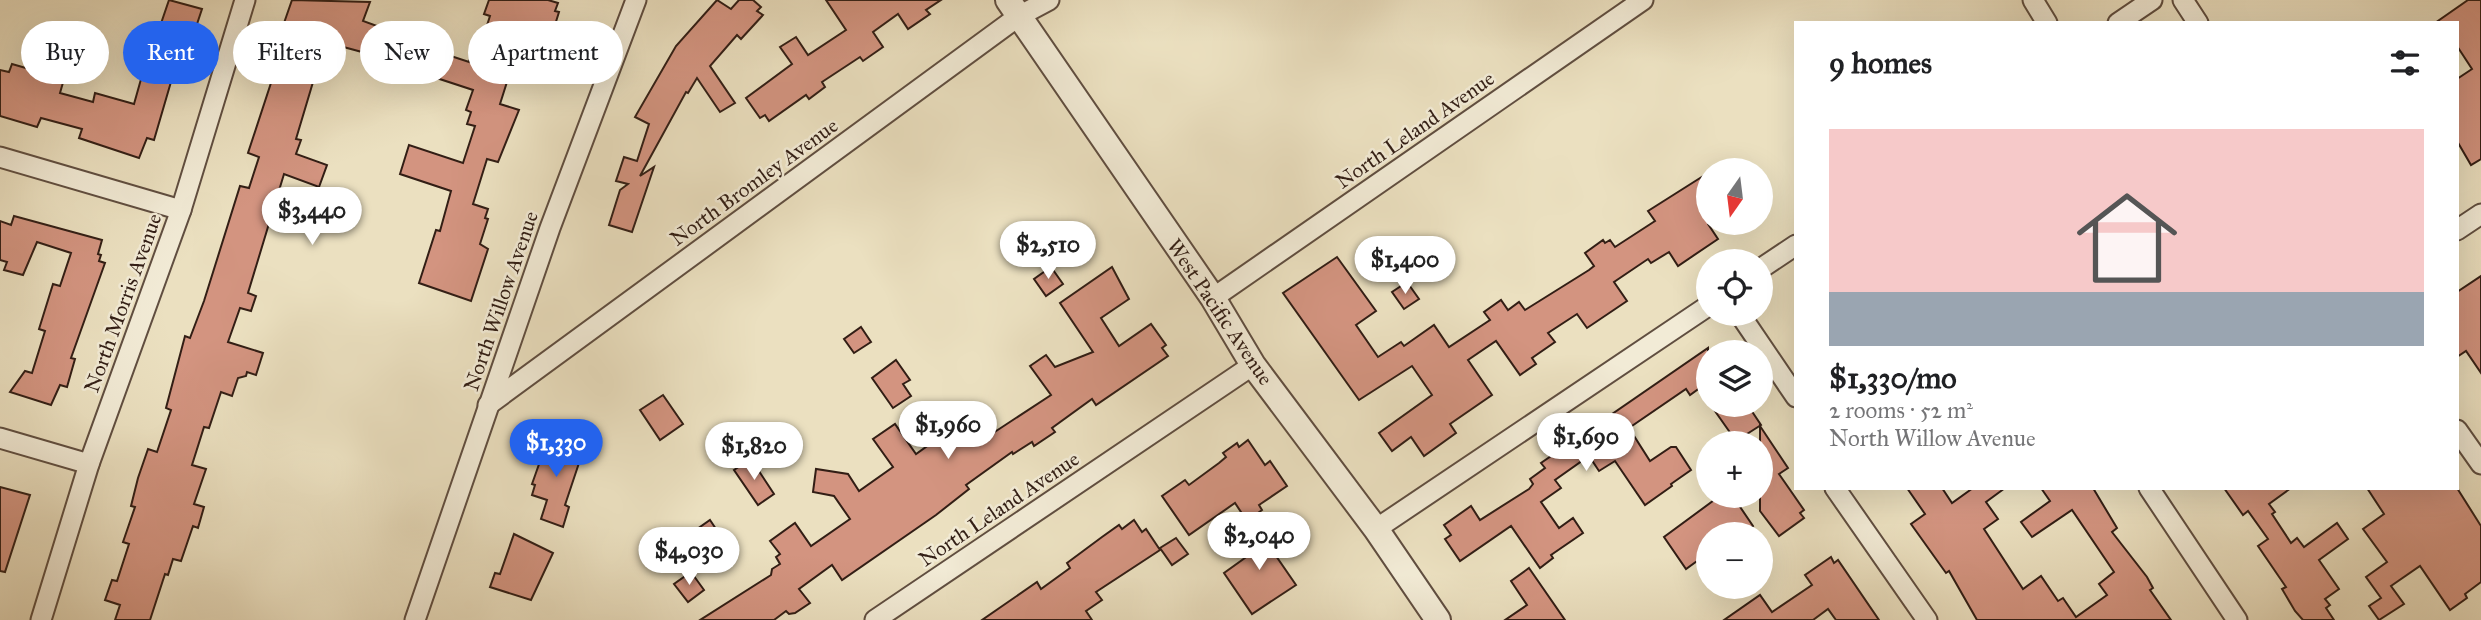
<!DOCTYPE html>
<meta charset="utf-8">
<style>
body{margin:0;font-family:"IM FELL Great Primer",serif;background:#f6f6f6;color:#202124;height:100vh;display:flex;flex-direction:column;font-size:26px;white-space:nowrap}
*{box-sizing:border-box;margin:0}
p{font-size:23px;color:#757577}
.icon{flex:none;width:38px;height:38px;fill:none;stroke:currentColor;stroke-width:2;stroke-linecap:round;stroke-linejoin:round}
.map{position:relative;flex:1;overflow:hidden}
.sheet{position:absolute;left:1794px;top:21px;width:665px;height:469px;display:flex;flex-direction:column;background:#fff;border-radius:0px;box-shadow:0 7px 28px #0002}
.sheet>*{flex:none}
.guide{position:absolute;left:21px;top:21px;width:665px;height:63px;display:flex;gap:14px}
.needle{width:46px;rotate:194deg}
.controls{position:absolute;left:1696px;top:158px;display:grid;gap:14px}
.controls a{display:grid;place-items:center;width:77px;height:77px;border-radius:50%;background:#fff;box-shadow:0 7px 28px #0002;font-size:35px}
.price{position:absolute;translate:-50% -60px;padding:0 16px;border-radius:24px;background:#fff;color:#222;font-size:23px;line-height:46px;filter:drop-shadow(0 2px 4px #0008)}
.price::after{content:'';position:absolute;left:50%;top:42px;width:21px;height:16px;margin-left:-10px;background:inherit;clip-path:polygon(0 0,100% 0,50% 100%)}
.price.selected{background:#2563eb;color:#fff}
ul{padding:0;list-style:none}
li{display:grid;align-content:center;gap:14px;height:371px;padding:0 35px}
li span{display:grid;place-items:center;height:217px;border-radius:0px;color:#555}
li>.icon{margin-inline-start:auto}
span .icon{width:126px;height:126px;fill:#fffc;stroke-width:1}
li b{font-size:30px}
h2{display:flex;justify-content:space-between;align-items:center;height:84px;padding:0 35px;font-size:30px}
.chip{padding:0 24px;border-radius:32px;background:#fff;box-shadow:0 7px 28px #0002;font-size:24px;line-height:63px}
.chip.selected{background:#2563eb;color:#fff}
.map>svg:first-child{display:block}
.building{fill:#d39480;stroke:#321e15;stroke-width:2}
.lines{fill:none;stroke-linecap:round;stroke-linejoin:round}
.minor-casing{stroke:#604e40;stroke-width:23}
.tertiary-casing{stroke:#604e40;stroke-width:28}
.minor{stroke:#f2ebd6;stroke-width:19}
.tertiary{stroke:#f2ebd6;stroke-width:24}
.labels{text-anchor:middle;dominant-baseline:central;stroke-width:5;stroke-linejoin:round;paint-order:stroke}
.street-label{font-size:21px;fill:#321e15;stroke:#f2ebd6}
</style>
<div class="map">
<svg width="2481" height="620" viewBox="0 0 2481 620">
<rect width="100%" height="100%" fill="#ebe0c0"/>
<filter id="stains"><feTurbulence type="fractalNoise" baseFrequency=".00286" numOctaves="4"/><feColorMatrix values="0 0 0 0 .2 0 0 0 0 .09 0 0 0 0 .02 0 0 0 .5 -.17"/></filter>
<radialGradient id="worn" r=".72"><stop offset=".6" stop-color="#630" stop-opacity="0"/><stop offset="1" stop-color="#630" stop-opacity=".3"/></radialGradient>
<g class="building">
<polygon points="169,0 202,9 193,36 188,35 173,75 154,140 147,138 139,158 79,138 82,129 41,118 37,127 0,116 0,70 9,72 12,64 43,73 49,52 70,58 60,93 93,102 95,93 134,104 145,65 139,63 146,41 154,44"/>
<polygon points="292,0 370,2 363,21 385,29 384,34 469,62 472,52 478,53 490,16 484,14 489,0 548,0 558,3 555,11 559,12 550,41 534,35 522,69 512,66 500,104 519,110 498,162 487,159 473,204 488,209 485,218 488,219 480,244 488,249 471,301 419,283 436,230 440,231 451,191 400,174 409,145 463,163 475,126 467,124 471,112 466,110 473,90 400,66 402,60 364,48 362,52 325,42 296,139 301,140 296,154 327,165 319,187 284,174 248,293 256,296 251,311 240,308 228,342 263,353 256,375 247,372 246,376 238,378 232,396 221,392 209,428 204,427 192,465 206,469 194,504 204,507 198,528 193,526 181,561 173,559 168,575 165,574 150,620 115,620 120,605 105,600 112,580 117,581 129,544 123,542 135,507 131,506 138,478 148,449 157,452 171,410 166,408 185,336 190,338 204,301 240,186 249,188 259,157 248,153 290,25 284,23"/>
<polygon points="717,0 731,9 739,0 753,0 761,7 757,11 763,15 741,39 737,35 710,66 735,103 720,112 697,78 688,93 686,92 640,176 654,167 632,232 609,225 620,190 628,184 616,181 624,157 637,161 649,124 635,117 676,46"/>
<polygon points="826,0 941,0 926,10 930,14 908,29 898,14 873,32 883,47 863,61 860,57 822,82 825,87 809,99 806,95 769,121 765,115 760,118 746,98 792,64 780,47 796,37 808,55 846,30"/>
<polygon points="2468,0 2481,0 2481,159 2471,165 2457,141 2457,79 2472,69 2457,46 2457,23 2435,23"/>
<polygon points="1708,173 1708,224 1718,239 1678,266 1669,252 1651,263 1648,259 1614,282 1627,301 1587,328 1577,314 1548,333 1555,342 1532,358 1536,364 1520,375 1496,341 1468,360 1492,395 1450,424 1456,433 1424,456 1411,437 1392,451 1379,433 1432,395 1412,366 1359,400 1283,293 1337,257 1376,311 1356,325 1378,357 1401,342 1404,346 1434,325 1449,347 1490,320 1484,312 1501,300 1508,310 1519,302 1525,310 1589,270 1594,266 1585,253 1603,240 1605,243 1610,240 1615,247 1655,221 1648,211"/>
<polygon points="14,216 102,240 98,254 101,255 99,261 105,263 71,358 75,359 67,387 60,385 51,405 10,392 25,371 32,373 45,331 39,329 53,284 60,286 71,253 37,242 23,275 4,270 7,262 0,260 0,221 11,225"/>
<polygon points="1051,267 1063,284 1046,296 1034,279"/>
<polygon points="1112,267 1129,299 1101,318 1119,346 1151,324 1166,345 1162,348 1168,356 1096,405 1092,399 1052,428 1055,432 1034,446 1032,442 1013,454 1012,452 966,485 969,489 936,515 842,580 832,565 799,589 810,603 795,613 789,614 786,611 774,620 700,620 771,575 772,569 780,564 776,557 780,554 770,541 795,523 811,546 850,519 834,496 813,492 816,469 848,474 859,491 893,467 873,439 895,424 916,454 968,417 984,439 1051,395 1030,366 1046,355 1055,367 1093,352 1060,303"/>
<polygon points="2481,276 2481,373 2466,351 2457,357 2457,292"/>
<polygon points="1407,282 1419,299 1404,309 1392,292"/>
<polygon points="861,327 871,342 854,353 844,339"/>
<polygon points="1708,348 1708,382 1690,395 1686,389 1629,428 1650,461 1671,447 1676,447 1691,470 1671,484 1672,486 1645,505 1615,461 1599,471 1589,456 1555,480 1561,488 1541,502 1559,528 1573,518 1583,533 1551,555 1553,558 1540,568 1511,526 1460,561 1445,539 1451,535 1444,525 1471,506 1480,520 1529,489 1533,484 1530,479 1545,468 1541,463"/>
<polygon points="896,360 910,380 903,384 911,396 893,408 872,378"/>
<polygon points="663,395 683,424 660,440 640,410"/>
<polygon points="1710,404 1747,404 1761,425 1736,441"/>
<polygon points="1760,426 1788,468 1779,474 1804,510 1800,513 1804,518 1779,536 1760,511"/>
<polygon points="549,436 574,444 570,457 580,460 565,505 569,507 563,527 541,519 547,500 532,495 535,485 532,484"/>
<polygon points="1248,440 1265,465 1270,461 1287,486 1259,505 1262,510 1247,521 1235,503 1189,535 1162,496 1185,480 1189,485 1219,463 1226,457 1223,453 1237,443 1239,447"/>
<polygon points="751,459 774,494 758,505 734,470"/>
<polygon points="0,487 30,495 5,572 0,571"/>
<polygon points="1907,488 1942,488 1952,503 1973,488 2005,488 1986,502 1998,519 1984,529 2023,589 2041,576 2058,601 2063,598 2076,617 2107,595 2099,584 2114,572 2072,510 2032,537 2021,522 2050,501 2041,488 2093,488 2117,528 2112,532 2147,577 2153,588 2150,590 2171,620 1977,620 1949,571 1946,573 1911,524 1925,514"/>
<polygon points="2224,488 2291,488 2269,504 2275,512 2272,514 2291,543 2297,538 2304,547 2337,523 2348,539 2319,560 2339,589 2325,599 2330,605 2326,608 2334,620 2303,620 2295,611 2282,589 2286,587 2258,546 2268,539 2248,511 2243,515"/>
<polygon points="2367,488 2457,488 2481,526 2481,582 2465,594 2467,598 2450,610 2420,566 2391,586 2404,604 2379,620 2369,606 2381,598 2366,577 2387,562 2363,529 2384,514"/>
<polygon points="1721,495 1732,495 1753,526 1742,534 1708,534 1708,553 1686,569 1664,537"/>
<polygon points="710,520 720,535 696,551 701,557 687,567 673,546"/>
<polygon points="1134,520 1142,532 1146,529 1160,550 1096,592 1102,600 1086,611 1092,620 982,620 1037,582 1041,589 1070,568 1067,563 1102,537 1119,525 1122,529"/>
<polygon points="1261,523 1272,539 1267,543 1296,585 1252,614 1224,573 1249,555 1237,539"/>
<polygon points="514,534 553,553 531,600 490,587 495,573 500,574"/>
<polygon points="1176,538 1188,554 1172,565 1160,548"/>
<polygon points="1831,557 1834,563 1838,560 1879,620 1836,620 1828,609 1813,620 1724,620 1760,595 1772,612 1812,585 1805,575"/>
<polygon points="1529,568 1565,620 1505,620 1527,605 1511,581"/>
<polygon points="691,572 704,590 688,602 674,584"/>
</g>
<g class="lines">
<g class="minor-casing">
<g id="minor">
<polyline points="2033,0 2047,23"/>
<polyline points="2183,0 2198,23"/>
<polyline points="2118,23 2152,0"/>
<polyline points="0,157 181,210"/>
<polyline points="2457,230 2481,214"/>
<polyline points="1760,269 1796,245"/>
<polyline points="1213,298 1643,0"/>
<polyline points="1739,313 1796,397"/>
<polyline points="488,405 1019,16 1049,0"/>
<polyline points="2457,430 2481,464"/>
<polyline points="0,438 89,464"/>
<polyline points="1835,488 1927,620"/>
<polyline points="2149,488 2237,620"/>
<polyline points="1376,529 1708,306"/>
<polyline points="41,620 89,464 181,210 245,0"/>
<polyline points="415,620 550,228 636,0"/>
<polyline points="875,620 1253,365"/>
</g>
</g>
<g class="tertiary-casing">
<polyline id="tertiary" points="1008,0 1213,298 1253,365 1376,529 1438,620"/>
</g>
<use href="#minor" class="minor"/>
<use href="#tertiary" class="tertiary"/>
</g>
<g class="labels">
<g class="street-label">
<text transform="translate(1415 130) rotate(-35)">North Leland Avenue</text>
<text transform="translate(754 182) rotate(-36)">North Bromley Avenue</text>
<text transform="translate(501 301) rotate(-71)">North Willow Avenue</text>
<text transform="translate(123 303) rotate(-70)">North Morris Avenue</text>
<text transform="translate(1220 312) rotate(56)">West Pacific Avenue</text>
<text transform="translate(999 509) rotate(-34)">North Leland Avenue</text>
</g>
</g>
<rect width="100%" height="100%" filter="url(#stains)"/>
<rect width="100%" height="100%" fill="url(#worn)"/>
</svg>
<div class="controls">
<a><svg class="needle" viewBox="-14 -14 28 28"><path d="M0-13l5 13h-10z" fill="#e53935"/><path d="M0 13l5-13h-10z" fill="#757577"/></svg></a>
<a><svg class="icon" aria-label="locate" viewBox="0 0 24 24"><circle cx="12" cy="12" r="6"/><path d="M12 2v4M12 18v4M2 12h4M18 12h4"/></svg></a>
<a><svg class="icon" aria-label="layers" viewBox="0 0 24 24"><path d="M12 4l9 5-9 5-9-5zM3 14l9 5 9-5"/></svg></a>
<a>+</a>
<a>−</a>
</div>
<b class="price" style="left:312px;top:247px">$3,440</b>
<b class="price" style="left:1048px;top:281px">$2,510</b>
<b class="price" style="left:1405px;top:296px">$1,400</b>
<b class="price" style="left:948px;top:461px">$1,960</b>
<b class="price" style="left:1586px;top:473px">$1,690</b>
<b class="price selected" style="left:556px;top:479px">$1,330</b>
<b class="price" style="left:754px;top:482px">$1,820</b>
<b class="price" style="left:1259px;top:572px">$2,040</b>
<b class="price" style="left:689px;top:587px">$4,030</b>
<div class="guide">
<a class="chip">Buy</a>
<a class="chip selected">Rent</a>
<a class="chip">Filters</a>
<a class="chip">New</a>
<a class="chip">Apartment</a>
</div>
<section class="sheet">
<h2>9 homes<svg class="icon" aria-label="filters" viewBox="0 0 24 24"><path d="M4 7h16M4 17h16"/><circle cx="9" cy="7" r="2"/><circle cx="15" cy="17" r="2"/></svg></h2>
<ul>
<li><span style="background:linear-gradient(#f6c9c9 75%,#9aa5b1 0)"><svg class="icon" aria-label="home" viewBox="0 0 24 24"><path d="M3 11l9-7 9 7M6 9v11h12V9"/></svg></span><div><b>$1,330/mo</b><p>2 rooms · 52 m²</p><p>North Willow Avenue</p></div></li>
</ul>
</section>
</div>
